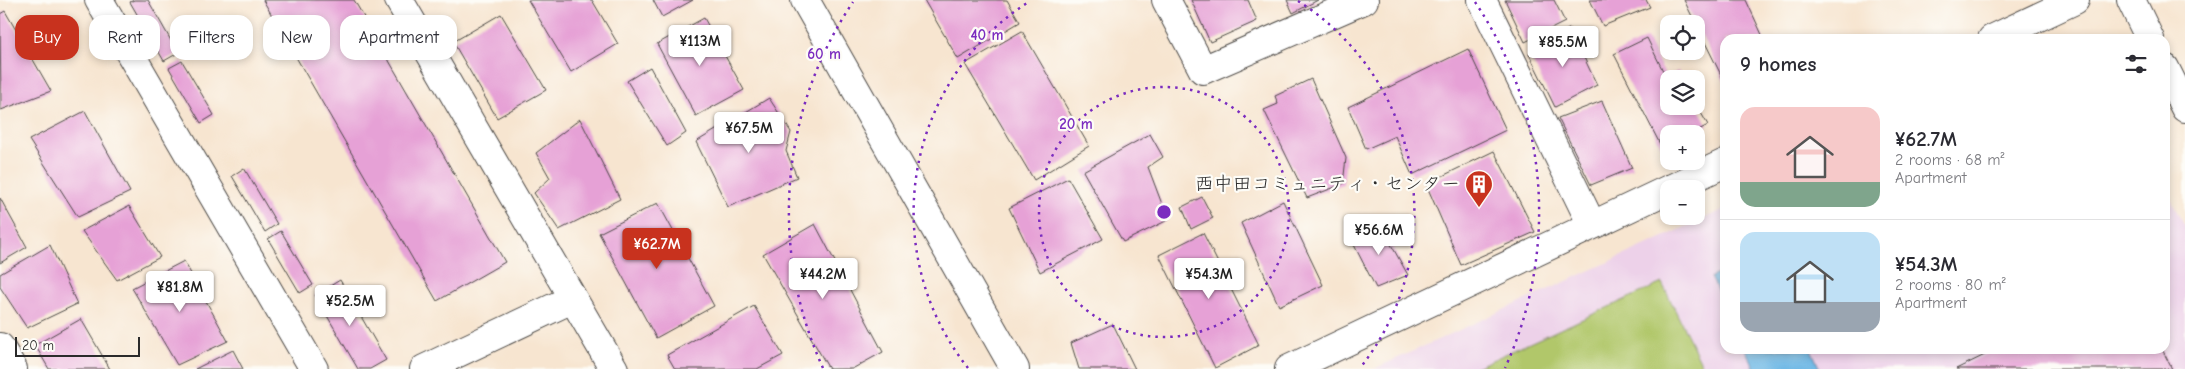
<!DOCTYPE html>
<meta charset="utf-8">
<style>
body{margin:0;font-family:"Comic Neue","Klee One",sans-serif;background:#f2f2f3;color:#2b2b33;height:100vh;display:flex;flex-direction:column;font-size:19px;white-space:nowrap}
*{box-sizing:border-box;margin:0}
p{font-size:16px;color:#7c7c81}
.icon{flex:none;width:28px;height:28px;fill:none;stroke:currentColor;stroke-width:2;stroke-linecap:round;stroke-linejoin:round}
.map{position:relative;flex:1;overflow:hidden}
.drawer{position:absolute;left:1720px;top:34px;width:450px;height:320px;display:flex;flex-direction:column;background:#fff;border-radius:15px;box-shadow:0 2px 8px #0003}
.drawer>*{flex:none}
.top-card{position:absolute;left:15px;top:15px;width:475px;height:45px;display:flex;gap:10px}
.buttons{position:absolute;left:1660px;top:15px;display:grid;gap:10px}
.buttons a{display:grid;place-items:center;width:45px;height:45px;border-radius:10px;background:#fff;box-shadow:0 2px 8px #0003;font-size:25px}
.scale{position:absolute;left:15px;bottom:12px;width:125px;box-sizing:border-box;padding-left:5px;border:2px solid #2b2b2b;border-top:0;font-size:14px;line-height:18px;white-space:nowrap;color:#2b2b2b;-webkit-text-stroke:4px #fdfcf7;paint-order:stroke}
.price{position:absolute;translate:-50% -42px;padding:0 11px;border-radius:5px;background:#fff;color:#222;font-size:16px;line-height:32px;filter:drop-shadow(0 1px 2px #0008)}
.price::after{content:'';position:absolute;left:50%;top:30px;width:15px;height:11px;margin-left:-8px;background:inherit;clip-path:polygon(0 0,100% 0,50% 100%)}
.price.active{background:#c8321e;color:#fff}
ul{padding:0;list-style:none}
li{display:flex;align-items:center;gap:15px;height:125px;padding:0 20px}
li+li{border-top:1px solid #e1e1e2}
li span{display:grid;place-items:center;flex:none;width:140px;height:100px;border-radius:15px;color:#555}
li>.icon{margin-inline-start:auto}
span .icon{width:60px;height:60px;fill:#fffc;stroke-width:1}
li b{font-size:21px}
h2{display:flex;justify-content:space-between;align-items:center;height:60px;padding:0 20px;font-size:21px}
.tag{padding:0 18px;border-radius:15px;background:#fff;box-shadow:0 2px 8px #0003;font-size:18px;line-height:45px}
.tag.active{background:#c8321e;color:#fff}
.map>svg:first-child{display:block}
.built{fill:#edd1e9}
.green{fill:#b1c76b;stroke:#6e794b}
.water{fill:#6db7e5;stroke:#4c7188}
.building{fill:#e6a1d6}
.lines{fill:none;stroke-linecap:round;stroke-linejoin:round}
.minor-casing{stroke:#4a4744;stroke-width:30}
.tertiary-casing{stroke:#4a4744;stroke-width:30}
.minor{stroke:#fff;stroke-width:28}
.tertiary{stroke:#fff;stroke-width:28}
.ring{fill:none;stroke:#7b2cbf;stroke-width:2.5;stroke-dasharray:2.5 5}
.labels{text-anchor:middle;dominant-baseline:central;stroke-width:4.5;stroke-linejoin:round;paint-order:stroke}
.poi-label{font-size:19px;fill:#2b2b2b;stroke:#fdfcf7;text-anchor:end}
.centre{fill:#7b2cbf;stroke:#fdfcf7;stroke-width:2.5}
.ring-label{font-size:15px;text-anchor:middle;font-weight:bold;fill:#7b2cbf;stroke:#fdfcf7;stroke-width:4.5;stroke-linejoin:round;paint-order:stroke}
</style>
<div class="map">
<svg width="2185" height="369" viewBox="0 0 2185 369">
<rect width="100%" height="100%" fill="#fdfcf7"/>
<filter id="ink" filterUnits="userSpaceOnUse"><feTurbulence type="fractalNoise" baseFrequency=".02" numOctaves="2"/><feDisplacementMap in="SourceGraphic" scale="10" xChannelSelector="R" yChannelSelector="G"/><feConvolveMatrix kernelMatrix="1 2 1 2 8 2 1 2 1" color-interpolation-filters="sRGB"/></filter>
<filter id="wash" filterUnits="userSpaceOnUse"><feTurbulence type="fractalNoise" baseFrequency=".0096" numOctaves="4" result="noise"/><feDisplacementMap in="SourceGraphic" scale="20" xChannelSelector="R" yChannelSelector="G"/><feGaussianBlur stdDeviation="1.12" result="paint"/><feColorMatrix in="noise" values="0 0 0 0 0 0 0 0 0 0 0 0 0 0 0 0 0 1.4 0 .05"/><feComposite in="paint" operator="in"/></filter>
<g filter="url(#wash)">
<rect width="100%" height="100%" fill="#f7e5d0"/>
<polygon class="built" points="2165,188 2185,228 2185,369 1374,369 1725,209 1725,349 2165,349"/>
<polygon class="green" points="1662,283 1704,369 1472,369"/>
<g class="water">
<polygon points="1725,271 1725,306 1711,277"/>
<polygon points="1745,349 1811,349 1820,369 1755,369"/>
</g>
<g id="blocks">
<g class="building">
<polygon points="134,0 148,0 178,53 164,61 130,2"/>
<polygon points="263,0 354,0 505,262 437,301"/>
<polygon points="528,0 592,0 618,44 571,72"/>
<polygon points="653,0 693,0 662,17"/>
<polygon points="924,0 1007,0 1020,22 958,59"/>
<polygon points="1191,0 1248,0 1257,21 1210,42"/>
<polygon points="1287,0 1318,0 1293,13"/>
<polygon points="1505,0 1554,0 1565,22 1525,42"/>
<polygon points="1590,0 1646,0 1650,7 1603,26"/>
<polygon points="1684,0 1746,0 1764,39 1725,39 1725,83"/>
<polygon points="5,11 51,91 1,110 0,14"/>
<polygon points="501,14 546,90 497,118 453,42"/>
<polygon points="704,18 744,90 696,116 657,44"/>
<polygon points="1570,28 1597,85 1555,107 1529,54"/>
<polygon points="1022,31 1089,146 1034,180 965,64"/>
<polygon points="1647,38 1666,77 1678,71 1682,79 1669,79 1669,106 1697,106 1708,125 1691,134 1669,134 1669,145 1662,148 1614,54"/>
<polygon points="1468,49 1506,130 1412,175 1395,136 1366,149 1348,107"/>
<polygon points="182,61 214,115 201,123 169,68"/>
<polygon points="650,67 686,133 667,146 627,81"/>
<polygon points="1311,79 1346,158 1343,184 1307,198 1264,110 1278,104 1275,96"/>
<polygon points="769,98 791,132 786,151 797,177 728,207 696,142"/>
<polygon points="1602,101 1632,168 1591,185 1558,118"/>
<polygon points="85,111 130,192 78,217 29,140"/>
<polygon points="580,119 620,199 559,230 534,193 550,178 536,153"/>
<polygon points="1150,134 1163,157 1148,167 1168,220 1123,242 1083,171"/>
<polygon points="1494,151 1535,232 1461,265 1426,184"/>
<polygon points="244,168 277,224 265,232 232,176"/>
<polygon points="1068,178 1103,239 1040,272 1009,208"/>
<polygon points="1202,197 1213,218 1191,229 1182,207"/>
<polygon points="0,198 27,247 0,263"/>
<polygon points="1283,201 1323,285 1279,306 1241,223"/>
<polygon points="658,203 714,306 656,338 599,233"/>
<polygon points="129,206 160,257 117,280 82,231"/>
<polygon points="1379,223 1408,275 1376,288 1351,239"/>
<polygon points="815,224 883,352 852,369 829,369 763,254"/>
<polygon points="281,231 313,285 300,293 268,239"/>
<polygon points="1203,233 1259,345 1215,368 1159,255"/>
<polygon points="50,245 77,304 27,328 0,287 0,274"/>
<polygon points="184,261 228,341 177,365 132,288"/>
<polygon points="340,280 386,360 370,369 358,369 315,295"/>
<polygon points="754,306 783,355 757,369 675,369 667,355"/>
<polygon points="81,319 110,369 49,369 35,345"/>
<polygon points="1113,324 1135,369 1079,369 1071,343"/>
<polygon points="1997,349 2162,349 2172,369 1956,369"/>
<polygon points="233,350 243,369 195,369"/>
</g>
</g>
</g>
<g filter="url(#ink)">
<use href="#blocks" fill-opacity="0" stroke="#4a4744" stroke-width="1"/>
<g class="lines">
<g class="minor-casing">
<g id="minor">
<polyline points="99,0 314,369"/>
<polyline points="399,0 614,369"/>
<polyline points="1166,0 1203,70 1364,0"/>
<polyline points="1482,0 1592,225"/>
<polyline points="0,347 13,369"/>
<polyline points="424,369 572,299"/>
</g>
</g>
<g class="tertiary-casing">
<g id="tertiary">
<polyline points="805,0 1015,369"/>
<polyline points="2131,0 2150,39"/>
<polyline points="1992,39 2075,0"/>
<polyline points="2165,68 2185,108"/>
<polyline points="1670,189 1725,163"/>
<polyline points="1289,369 1669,189"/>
</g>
</g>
<use href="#minor" class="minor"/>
<use href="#tertiary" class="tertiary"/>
</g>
</g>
<g class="ring">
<circle cx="1164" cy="212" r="125"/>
<path d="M968 368A250 250 0 0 1 1030 1M1298 1A250 250 0 0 1 1360 368"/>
<path d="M823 368A375 375 0 0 1 853 2M1475 2A375 375 0 0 1 1505 368"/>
</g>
<defs>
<g id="building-pin" transform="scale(1.4375)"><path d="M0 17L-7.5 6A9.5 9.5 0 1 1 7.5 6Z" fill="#c8321e" stroke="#fdfcf7"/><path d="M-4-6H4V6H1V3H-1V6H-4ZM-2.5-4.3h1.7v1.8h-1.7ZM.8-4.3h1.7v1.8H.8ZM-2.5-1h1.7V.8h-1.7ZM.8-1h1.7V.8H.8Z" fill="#fff"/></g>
</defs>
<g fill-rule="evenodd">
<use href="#building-pin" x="1479" y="184"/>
</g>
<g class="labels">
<g class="poi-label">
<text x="1460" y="184">西中田コミュニティ・センター</text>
</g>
</g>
<circle cx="1164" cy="212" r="8" class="centre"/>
<g class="ring-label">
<text x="987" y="40">40 m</text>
<text x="824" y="59">60 m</text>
<text x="1076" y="129">20 m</text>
</g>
</svg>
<div class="buttons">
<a><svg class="icon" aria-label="locate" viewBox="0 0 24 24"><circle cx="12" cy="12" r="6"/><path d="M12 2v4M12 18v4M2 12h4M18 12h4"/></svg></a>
<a><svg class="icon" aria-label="layers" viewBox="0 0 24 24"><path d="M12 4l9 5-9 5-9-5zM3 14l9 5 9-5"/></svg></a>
<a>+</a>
<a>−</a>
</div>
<div class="scale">20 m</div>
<b class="price" style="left:700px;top:67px">¥113M</b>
<b class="price" style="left:1563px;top:68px">¥85.5M</b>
<b class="price" style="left:749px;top:154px">¥67.5M</b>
<b class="price" style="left:1379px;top:256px">¥56.6M</b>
<b class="price active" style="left:657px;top:270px">¥62.7M</b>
<b class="price" style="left:823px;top:300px">¥44.2M</b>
<b class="price" style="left:1209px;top:300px">¥54.3M</b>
<b class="price" style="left:180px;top:313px">¥81.8M</b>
<b class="price" style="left:350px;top:327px">¥52.5M</b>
<div class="top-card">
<a class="tag active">Buy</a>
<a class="tag">Rent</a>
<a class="tag">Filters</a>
<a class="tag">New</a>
<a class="tag">Apartment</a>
</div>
<section class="drawer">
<h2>9 homes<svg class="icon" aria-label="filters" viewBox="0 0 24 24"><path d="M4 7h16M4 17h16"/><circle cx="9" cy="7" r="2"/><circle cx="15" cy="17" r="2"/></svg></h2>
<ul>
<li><span style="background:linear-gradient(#f6c9c9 75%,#7fa58c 0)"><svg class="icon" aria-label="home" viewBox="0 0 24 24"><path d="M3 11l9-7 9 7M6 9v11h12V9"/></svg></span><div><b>¥62.7M</b><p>2 rooms · 68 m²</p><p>Apartment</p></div></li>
<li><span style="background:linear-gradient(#bfe0f5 70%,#9aa5b1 0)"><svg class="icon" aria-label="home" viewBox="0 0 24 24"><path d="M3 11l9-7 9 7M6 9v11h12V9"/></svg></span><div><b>¥54.3M</b><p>2 rooms · 80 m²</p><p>Apartment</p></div></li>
</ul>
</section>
</div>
